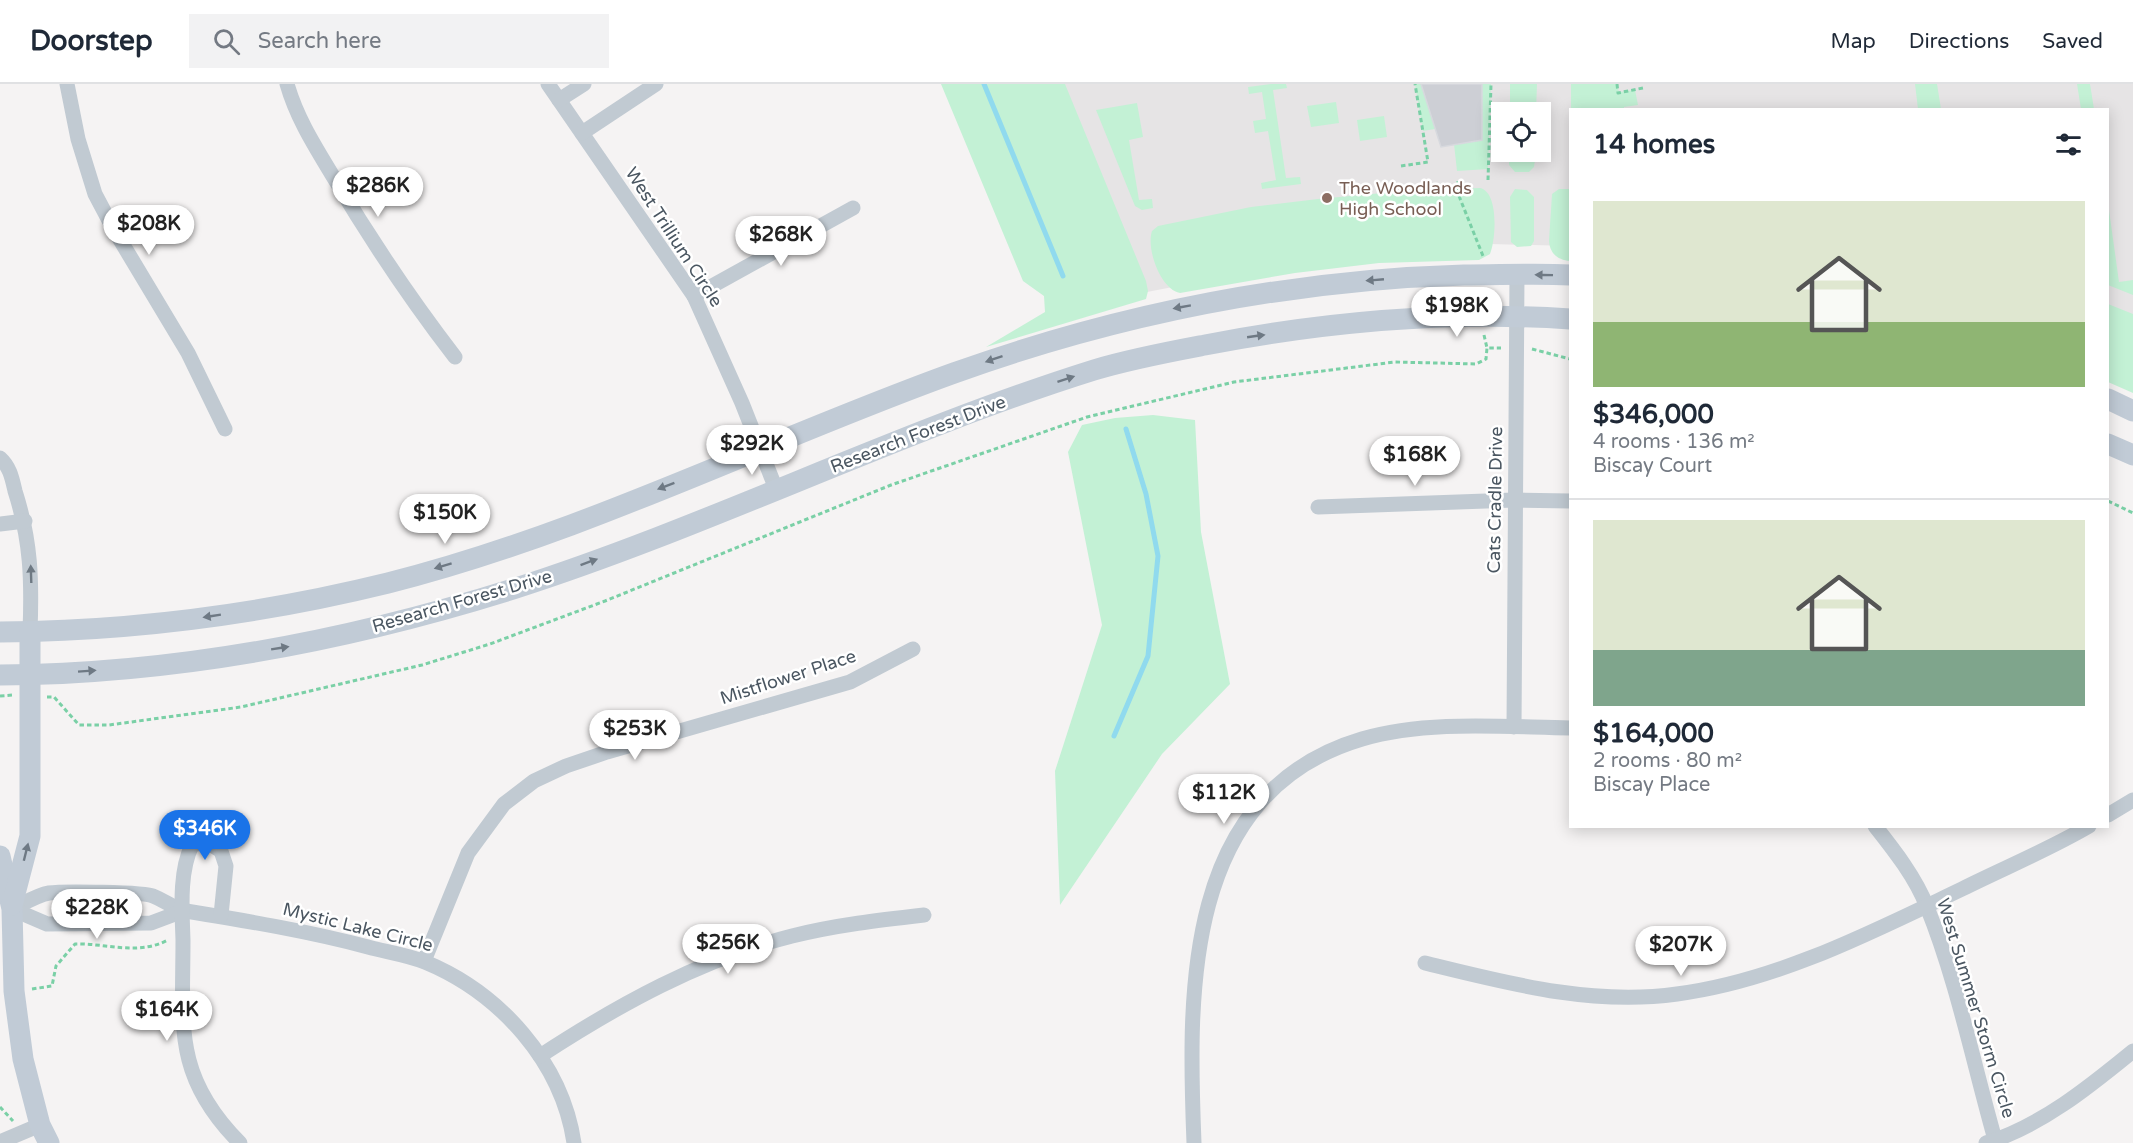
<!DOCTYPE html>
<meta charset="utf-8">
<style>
body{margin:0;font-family:"Varela Round",sans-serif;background:#f2f2f3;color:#1f2937;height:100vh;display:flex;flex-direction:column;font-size:22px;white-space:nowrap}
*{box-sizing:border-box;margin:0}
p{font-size:20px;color:#747a83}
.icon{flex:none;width:33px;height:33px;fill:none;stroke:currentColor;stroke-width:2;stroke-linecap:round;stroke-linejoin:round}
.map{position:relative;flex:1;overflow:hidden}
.sheet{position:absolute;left:1569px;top:24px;width:540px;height:720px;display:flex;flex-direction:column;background:#fff;border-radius:0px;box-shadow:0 3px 15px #0003}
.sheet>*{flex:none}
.fabs{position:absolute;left:1491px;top:18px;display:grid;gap:12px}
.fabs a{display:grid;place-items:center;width:60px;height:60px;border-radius:0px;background:#fff;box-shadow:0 3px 15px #0003;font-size:30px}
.price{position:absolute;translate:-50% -51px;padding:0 14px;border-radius:21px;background:#fff;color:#222;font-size:20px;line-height:39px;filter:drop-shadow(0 2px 3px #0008)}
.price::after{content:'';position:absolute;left:50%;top:36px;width:18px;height:14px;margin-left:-9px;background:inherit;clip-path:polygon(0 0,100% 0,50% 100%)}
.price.on{background:#1a73e8;color:#fff}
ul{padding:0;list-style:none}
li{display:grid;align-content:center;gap:12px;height:318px;padding:0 24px}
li+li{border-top:2px solid #e0e1e3}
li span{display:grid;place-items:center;height:186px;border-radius:0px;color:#555}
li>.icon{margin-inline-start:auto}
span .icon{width:108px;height:108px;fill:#fffc;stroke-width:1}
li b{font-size:26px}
h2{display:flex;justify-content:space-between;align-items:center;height:72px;padding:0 24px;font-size:26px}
header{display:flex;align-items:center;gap:36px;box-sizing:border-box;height:84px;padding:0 30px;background:#fff;border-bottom:2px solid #e0e1e3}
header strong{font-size:28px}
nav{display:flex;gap:33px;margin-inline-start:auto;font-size:21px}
.search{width:420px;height:54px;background:#f2f2f3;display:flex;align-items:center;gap:15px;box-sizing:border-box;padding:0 21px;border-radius:0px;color:#747a83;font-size:22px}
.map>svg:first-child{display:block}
.education{fill:#e6e4e5;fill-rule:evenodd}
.green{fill:#c3f1d5}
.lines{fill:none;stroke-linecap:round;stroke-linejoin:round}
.stream{stroke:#90daee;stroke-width:5}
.building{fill:#cdcfd5;stroke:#d7d9de;stroke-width:1.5}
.path{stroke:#7ad0a6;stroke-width:3;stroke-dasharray:4.5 3;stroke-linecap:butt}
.street{stroke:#c1cad2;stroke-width:15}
.secondary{stroke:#c1cbd6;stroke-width:21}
.oneway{fill:#6e7984}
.oneway2{fill:#6e7983}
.education-dot{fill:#8d6e63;stroke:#fff;stroke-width:2}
.labels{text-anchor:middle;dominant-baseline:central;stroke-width:5;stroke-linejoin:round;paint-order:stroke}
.education-label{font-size:18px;fill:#785e54;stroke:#fff;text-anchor:start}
.street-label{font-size:18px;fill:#4a5661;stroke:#fff}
</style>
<header>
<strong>Doorstep</strong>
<div class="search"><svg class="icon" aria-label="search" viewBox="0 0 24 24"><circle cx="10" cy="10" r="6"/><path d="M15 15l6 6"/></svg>Search here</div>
<nav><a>Map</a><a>Directions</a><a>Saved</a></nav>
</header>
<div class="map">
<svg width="2133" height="1059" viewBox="0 0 2133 1059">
<rect width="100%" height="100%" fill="#f5f3f3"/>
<path class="education" d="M1039,0h1094v300l-25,-13v-261h-538v136l-80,-2 -255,31 -114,22zM1502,28h38v40h-38z"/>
<g class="green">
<polygon points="941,0 1065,0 1146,197 1148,207 1146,215 986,263 1045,228 1044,212 1023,197"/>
<polygon points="1271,0 1286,0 1287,4 1273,6 1286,94 1300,93 1301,100 1262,105 1261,99 1276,96 1268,47 1255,49 1253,37 1266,35 1262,8 1249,10 1248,3"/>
<polygon points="1415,0 1421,0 1435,45 1423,47"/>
<polygon points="1482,0 1491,0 1488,85 1457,87 1454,60 1482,55"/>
<polygon points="1510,0 1537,0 1536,28 1510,28"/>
<polygon points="1571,0 1617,0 1619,8 1635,6 1638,21 1624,23 1624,25 1571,25"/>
<polygon points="1915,0 1937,0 1941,25 1918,25"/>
<polygon points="2077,0 2090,0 2094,25 2081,25"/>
<polygon points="1336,18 1339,39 1311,43 1307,22"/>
<polygon points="1137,19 1143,53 1129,56 1139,116 1152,115 1153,124 1142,126 1135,122 1096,26"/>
<polygon points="1384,32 1387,53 1360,57 1357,36"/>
<polygon points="1509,68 1536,68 1534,83 1529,88 1515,88 1509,81"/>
<path d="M1480,104c19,4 16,51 10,66l-11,6 -100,3 -84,10 -115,20c-20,-4 -34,-45 -28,-62l6,-5 93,-19 67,-8 86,-8z"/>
<polygon points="1515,105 1527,106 1534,113 1534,157 1531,162 1517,163 1511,158 1510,113"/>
<path d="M1570,105v72c-12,-1 -20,-7 -21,-20l3,-47 7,-5z"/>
<polygon points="2108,119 2119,198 2133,196 2133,211 2108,201"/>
<polygon points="2108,220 2133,230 2133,309 2108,298"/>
<polygon points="1153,331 1195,336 1201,448 1230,600 1162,670 1060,821 1055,687 1102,541 1068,368 1082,341 1115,334"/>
</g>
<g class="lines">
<g class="stream">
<polyline points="984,0 1063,192"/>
<polyline points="1114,652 1148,572 1158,472 1146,410 1126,345"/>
</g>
</g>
<polygon class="building" points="1421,0 1482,0 1482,56 1441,63"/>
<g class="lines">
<g class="path">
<polyline points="1617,0 1618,9 1643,4"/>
<polyline points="1401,82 1428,78 1415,0"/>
<polyline points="1488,96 1491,0"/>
<polyline points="1458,97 1459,112 1483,172"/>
<polyline points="1484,251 1487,264"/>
<polyline points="1532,265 1570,275"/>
<polyline points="2108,417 2133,429"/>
<polyline points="0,612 13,611"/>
<polyline points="47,613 54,613 79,641 109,641 241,623 422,581 490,560 605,517 891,401 1087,333 1234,298 1395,278 1476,280 1486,275 1487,264 1501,264"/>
<path d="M32,905l20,-3 4,-20 19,-22c31,-1 62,12 93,-4"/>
<polyline points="0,1023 13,1037"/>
</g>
<g class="street">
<polyline points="67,0 78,55 95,110 113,144 188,269 225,345"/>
<path d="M287,0c10,35 29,64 47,94 37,62 77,122 121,179"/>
<polyline points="548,0 694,212 742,319 776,405"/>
<polyline points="559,16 584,0"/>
<polyline points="582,49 656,0"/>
<polyline points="694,212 853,124"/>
<path d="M0,374c10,9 12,20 15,33 16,50 17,89 15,141"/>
<polyline points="1318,423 1514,416 1570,417"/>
<polyline points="0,440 25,437"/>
<polyline points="1514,643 1517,190"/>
<polyline points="2108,731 2133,716"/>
<path d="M1875,742c19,24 41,52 52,81 30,74 47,159 69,236"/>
<path d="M12,825c11,-5 25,-14 37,-16 12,-2 96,-1 104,3 11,4 21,13 33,15 61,10 122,20 182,36 19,5 40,8 57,15 75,31 137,100 149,181"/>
<polyline points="12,825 47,840 151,839 183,827"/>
<path d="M221,831l5,-49 -5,-15 -14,-9 -15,3c-13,27 -10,65 -9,95 0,85 -10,136 57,203"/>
<polyline points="424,877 468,769 504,720 534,697 566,682 607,668 850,598 913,565"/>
<path d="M1425,879c82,20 166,43 252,31 100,-13 195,-62 285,-105 42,-21 86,-39 127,-63"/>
<path d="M540,972c78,-51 161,-97 252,-120 44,-11 88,-16 132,-21"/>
<polyline points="0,1058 40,1041"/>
<path d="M1194,1059c-6,-151 -11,-351 168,-404 66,-19 141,-12 208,-11"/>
<path d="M1986,1059c55,-17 103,-56 147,-92"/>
</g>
<g class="secondary">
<polyline points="2108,315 2133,327"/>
<polyline points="2108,360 2133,371"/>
<path d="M0,548c130,-1 262,-18 388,-49 195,-49 377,-142 566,-210 165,-59 335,-93 510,-98 36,0 71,-2 106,0"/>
<path d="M0,591c174,-1 347,-34 513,-86 197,-63 383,-157 581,-219 36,-11 74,-18 111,-25 119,-23 244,-34 365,-26"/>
<polyline points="0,772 12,825 14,907 23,975 40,1041 49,1059"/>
<polyline points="12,821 30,752 30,548"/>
</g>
</g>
<defs><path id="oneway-solid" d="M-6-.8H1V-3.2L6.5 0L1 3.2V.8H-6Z" transform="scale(1.5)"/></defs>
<g class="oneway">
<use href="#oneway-solid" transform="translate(1544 191) rotate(-179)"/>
<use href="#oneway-solid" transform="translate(1375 196) rotate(175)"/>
<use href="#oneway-solid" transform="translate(1182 223) rotate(170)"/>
<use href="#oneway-solid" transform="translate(1256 252) rotate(-8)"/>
<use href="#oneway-solid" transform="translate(994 275) rotate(161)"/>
<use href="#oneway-solid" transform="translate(1066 295) rotate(-18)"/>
<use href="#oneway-solid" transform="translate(666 402) rotate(159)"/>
<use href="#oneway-solid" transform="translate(589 478) rotate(-20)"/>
<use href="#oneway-solid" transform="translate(443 482) rotate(163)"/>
<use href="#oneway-solid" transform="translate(212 532) rotate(171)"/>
<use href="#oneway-solid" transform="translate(280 564) rotate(-9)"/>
<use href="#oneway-solid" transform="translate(87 587) rotate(-4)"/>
<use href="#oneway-solid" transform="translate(26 768) rotate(-76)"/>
</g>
<use class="oneway2" href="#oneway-solid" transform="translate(31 490) rotate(-92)"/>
<circle class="education-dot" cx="1327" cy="114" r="6"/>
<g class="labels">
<g class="education-label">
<text x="1339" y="104">The Woodlands<tspan x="1339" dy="21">High School</tspan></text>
</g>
<g class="street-label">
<text transform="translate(674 153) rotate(57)">West Trillium Circle</text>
<text transform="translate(918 350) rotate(-21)">Research Forest Drive</text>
<text transform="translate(1495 416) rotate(-89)">Cats Cradle Drive</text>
<text transform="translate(462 517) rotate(-16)">Research Forest Drive</text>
<text transform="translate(788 593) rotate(-18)">Mistflower Place</text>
<text transform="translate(358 843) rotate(14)">Mystic Lake Circle</text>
<text transform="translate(1976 924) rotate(73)">West Summer Storm Circle</text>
</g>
</g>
</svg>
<div class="fabs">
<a><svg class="icon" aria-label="locate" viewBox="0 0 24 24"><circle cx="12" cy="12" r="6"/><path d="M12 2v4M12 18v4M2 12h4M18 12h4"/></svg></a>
</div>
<b class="price" style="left:378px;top:134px">$286K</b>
<b class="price" style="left:149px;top:172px">$208K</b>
<b class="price" style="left:781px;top:183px">$268K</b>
<b class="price" style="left:1457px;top:254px">$198K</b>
<b class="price" style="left:752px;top:392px">$292K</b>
<b class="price" style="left:1415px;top:403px">$168K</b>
<b class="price" style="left:445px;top:461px">$150K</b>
<b class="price" style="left:635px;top:677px">$253K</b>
<b class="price" style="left:1224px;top:741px">$112K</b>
<b class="price on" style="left:205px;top:777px">$346K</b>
<b class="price" style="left:97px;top:856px">$228K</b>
<b class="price" style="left:728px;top:891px">$256K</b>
<b class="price" style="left:1681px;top:893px">$207K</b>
<b class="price" style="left:167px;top:958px">$164K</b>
<section class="sheet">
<h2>14 homes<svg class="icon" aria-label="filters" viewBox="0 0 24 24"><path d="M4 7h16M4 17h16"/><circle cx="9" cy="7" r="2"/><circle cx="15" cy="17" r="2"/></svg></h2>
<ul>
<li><span style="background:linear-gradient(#dfe7d0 65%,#8fb573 0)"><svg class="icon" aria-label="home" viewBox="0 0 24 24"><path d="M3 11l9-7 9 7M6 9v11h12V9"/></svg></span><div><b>$346,000</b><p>4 rooms · 136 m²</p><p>Biscay Court</p></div></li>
<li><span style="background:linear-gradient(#dfe7d0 70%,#7fa58c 0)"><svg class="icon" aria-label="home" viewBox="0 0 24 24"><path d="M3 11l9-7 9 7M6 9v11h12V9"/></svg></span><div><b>$164,000</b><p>2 rooms · 80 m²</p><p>Biscay Place</p></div></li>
</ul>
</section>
</div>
